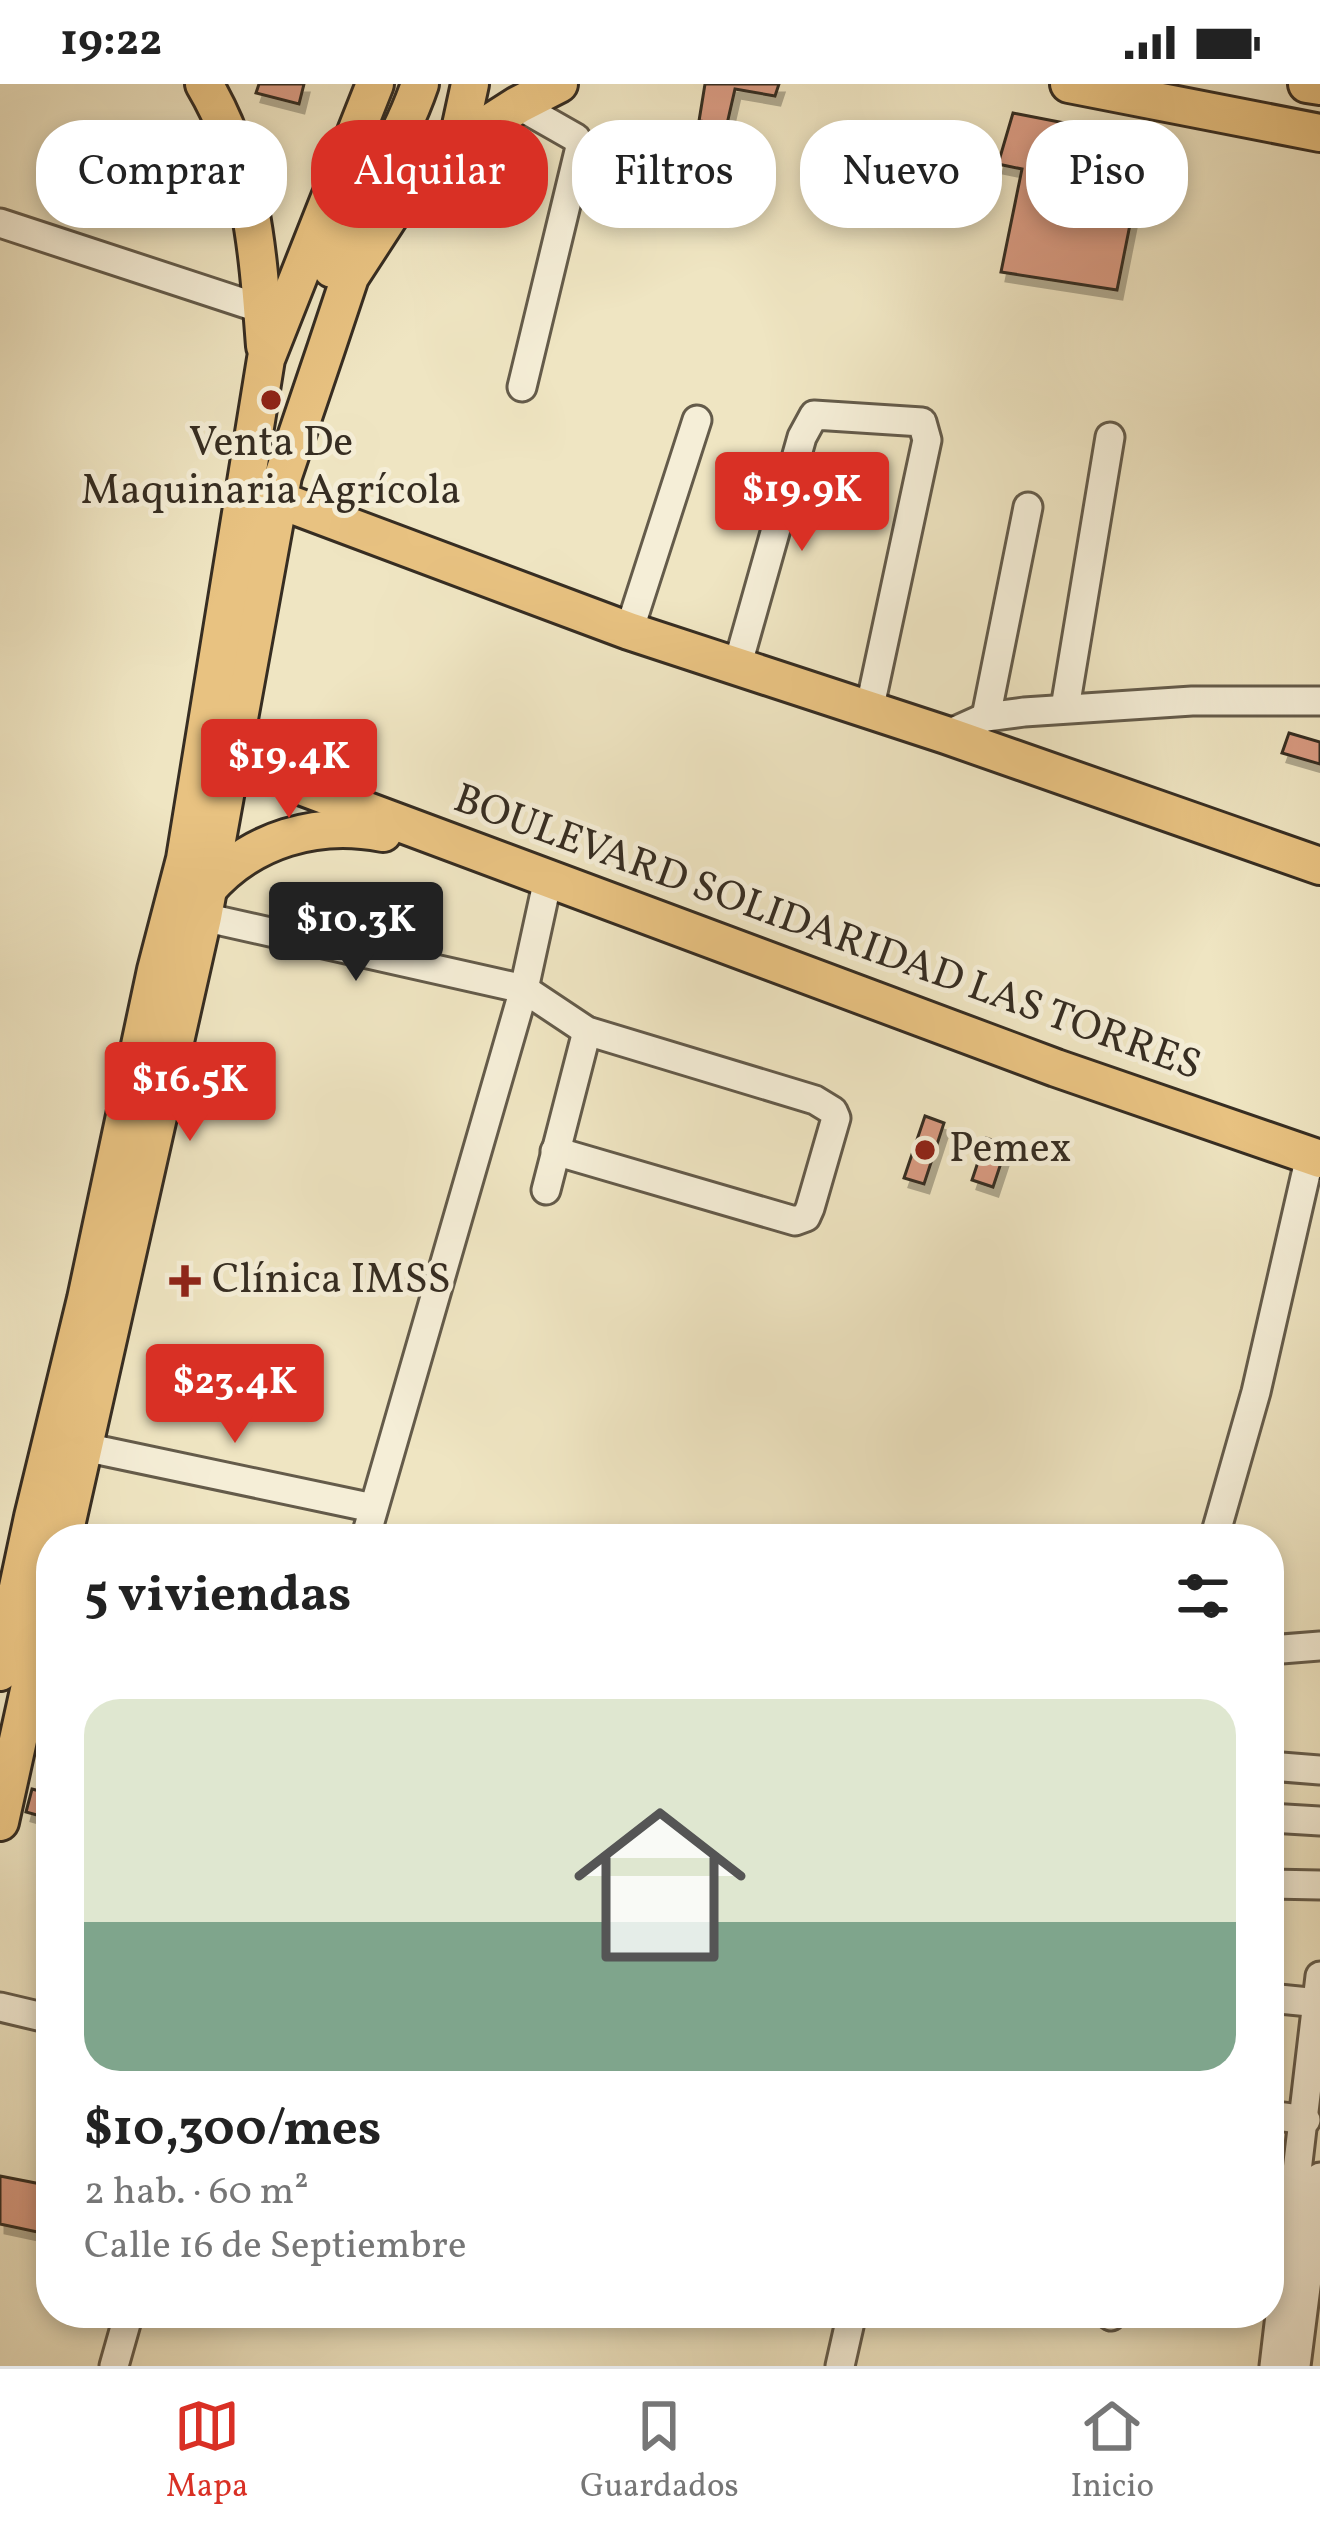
<!DOCTYPE html>
<html lang="es">
<meta charset="utf-8">
<style>
body{margin:0;font-family:Vollkorn,serif;background:#f2f2f2;color:#222;height:100vh;display:flex;flex-direction:column;font-size:45px;white-space:nowrap}
*{box-sizing:border-box;margin:0}
p{font-size:39px;color:#767676}
.icon{flex:none;width:66px;height:66px;fill:none;stroke:currentColor;stroke-width:2;stroke-linecap:round;stroke-linejoin:round}
.map{position:relative;flex:1;overflow:hidden}
.side{position:absolute;left:36px;top:1440px;width:1248px;height:804px;display:flex;flex-direction:column;background:#fff;border-radius:48px;box-shadow:0 6px 18px #0003}
.side>*{flex:none}
.top-card{position:absolute;left:36px;top:36px;width:1248px;height:108px;display:flex;gap:24px}
.price{position:absolute;translate:-50% -102px;padding:0 27px;border-radius:12px;background:#d93025;color:#fff;font-size:39px;line-height:78px;filter:drop-shadow(0 3px 6px #0008)}
.price::after{content:'';position:absolute;left:50%;top:72px;width:36px;height:27px;margin-left:-18px;background:inherit;clip-path:polygon(0 0,100% 0,50% 100%)}
.price.active{background:#222;color:#fff}
ul{padding:0;list-style:none}
li{display:grid;align-content:center;gap:24px;height:636px;padding:0 48px}
li+li{border-top:3px solid #e0e0e0}
li span{display:grid;place-items:center;height:372px;border-radius:36px;color:#555}
li>.icon{margin-inline-start:auto}
span .icon{width:216px;height:216px;fill:#fffc;stroke-width:1}
li b{font-size:51px}
h2{display:flex;justify-content:space-between;align-items:center;height:144px;padding:0 48px;font-size:51px}
.chip{padding:0 42px;border-radius:48px;background:#fff;box-shadow:0 6px 18px #0003;font-size:42px;line-height:108px}
.chip.active{background:#d93025;color:#fff}
.status{display:flex;justify-content:space-between;align-items:center;height:84px;padding:0 60px;background:#fff;direction:ltr}
.status svg{height:33px;fill:currentColor}
.dock{display:flex;justify-content:space-around;align-items:center;height:168px;border-top:3px solid #e0e0e0;background:#fff;font-size:33px;color:#767676}
.dock a{display:grid;justify-items:center;gap:6px}
.dock .active{color:#d93025}
.map>svg:first-child{display:block}
.building{fill:#d89a81;stroke:#362d22;stroke-width:3;filter:url(#shadow)}
.lines{fill:none;stroke-linecap:round;stroke-linejoin:round}
.minor-casing{stroke:#645b4a;stroke-width:33}
.major-casing{stroke:#362d22;stroke-width:42}
.minor{stroke:#f5eed7;stroke-width:27}
.major{stroke:#e8c281;stroke-width:36}
.poi-dot{fill:#8f2418;stroke:#f5eed7;stroke-width:4.5}
.labels{text-anchor:middle;dominant-baseline:central;stroke-width:10;stroke-linejoin:round;paint-order:stroke}
.poi-label{font-size:42px;fill:#362d22;stroke:#f5eed7;text-anchor:start}
.street-label{font-size:42px;fill:#362d22;stroke:#f5eed7}
</style>
<div class="status"><b>19:22</b><svg viewBox="0 0 49 12"><path d="M0 12V9h3v3zM5 12V6h3v6zM10 12V3h3v9zM15 12V0h3v12zM26 1h20v11H26zM47 4h2v5h-2z"/></svg></div>
<div class="map">
<svg width="1320" height="2282" viewBox="0 0 1320 2282">
<defs>
<filter id="shadow"><feDropShadow dx="5" dy="9" stdDeviation="0" flood-color="#0004"/></filter>
</defs>
<rect width="100%" height="100%" fill="#efe5c2"/>
<filter id="stains"><feTurbulence type="fractalNoise" baseFrequency=".00167" numOctaves="4"/><feColorMatrix values="0 0 0 0 .2 0 0 0 0 .09 0 0 0 0 .02 0 0 0 .5 -.17"/></filter>
<radialGradient id="worn" r=".72"><stop offset=".6" stop-color="#630" stop-opacity="0"/><stop offset="1" stop-color="#630" stop-opacity=".3"/></radialGradient>
<g class="building">
<polygon points="259,0 304,0 299,20 256,9"/>
<polygon points="705,0 779,0 775,12 735,5 727,40 699,37"/>
<polygon points="1013,29 1147,55 1117,206 1001,188 1022,85 998,80"/>
<polygon points="1289,649 1320,658 1320,680 1282,669"/>
<polygon points="925,1032 944,1039 924,1100 904,1094"/>
<polygon points="986,1054 1007,1061 993,1103 972,1096"/>
<polygon points="32,1705 51,1710 51,1735 26,1728"/>
<polygon points="0,2092 51,2102 42,2149 0,2140"/>
</g>
<g class="lines">
<g class="minor-casing">
<g id="minor">
<polyline points="518,21 576,54 580,63 522,303"/>
<polyline points="0,139 262,225"/>
<polyline points="629,547 697,336"/>
<polyline points="737,583 802,353 814,331 922,338 927,356 869,627"/>
<polyline points="1065,624 1110,353"/>
<polyline points="986,633 1028,423"/>
<polyline points="946,651 986,633 1024,628 1192,617 1320,617"/>
<polyline points="203,833 524,905 587,947 815,1016 833,1027 836,1034 810,1124 806,1133 795,1137 555,1067"/>
<polyline points="546,1106 587,947"/>
<polyline points="84,1363 373,1424"/>
<polyline points="365,1455 524,905 548,795"/>
<polyline points="1214,1455 1256,1308 1310,1072"/>
<polyline points="1269,1566 1320,1562"/>
<polyline points="1269,1682 1320,1686"/>
<polyline points="1269,1734 1320,1737"/>
<polyline points="1269,1800 1320,1801"/>
<polyline points="1269,1914 1320,1919"/>
<polyline points="0,1923 51,1935"/>
<polyline points="1269,2031 1306,2036"/>
<polyline points="1111,2232 1112,2229"/>
<polyline points="114,2282 129,2229"/>
<polyline points="840,2282 852,2229"/>
<polyline points="1274,2282 1320,1892"/>
<polyline points="1296,2282 1320,2093"/>
</g>
</g>
<g class="major-casing">
<g id="major">
<path d="M204,0c49,82 54,170 61,262"/>
<polyline points="1069,0 1320,49"/>
<polyline points="1307,0 1320,2"/>
<polyline points="457,60 470,0"/>
<path d="M332,185c24,-64 66,-120 88,-185"/>
<polyline points="279,416 629,547 946,651 1320,782"/>
<polyline points="229,637 246,664 295,700 1056,984 1320,1075"/>
<path d="M207,806c44,-51 110,-70 176,-57"/>
<polyline points="63,1455 203,833 283,392 326,265 350,193 402,113 457,60 518,21 559,0"/>
<polyline points="0,1588 33,1433 86,1215 156,886 185,775 266,275 375,0"/>
<polyline points="0,1738 51,1506"/>
</g>
</g>
<use href="#minor" class="minor"/>
<use href="#major" class="major"/>
</g>
<g class="poi-dot">
<circle cx="271" cy="316" r="12"/>
<circle cx="925" cy="1066" r="12"/>
<path d="M179 1179h12v12h12v12h-12v12h-12v-12h-12v-12h12z"/>
</g>
<g class="labels">
<g class="poi-label">
<text x="271" y="360" text-anchor="middle">Venta De<tspan x="271" dy="48">Maquinaria Agrícola</tspan></text>
<text x="949" y="1066">Pemex</text>
<text x="212" y="1197">Clínica IMSS</text>
</g>
<g class="street-label">
<text transform="translate(827 850) rotate(20)">BOULEVARD SOLIDARIDAD LAS TORRES</text>
</g>
</g>
<rect width="100%" height="100%" filter="url(#stains)"/>
<rect width="100%" height="100%" fill="url(#worn)"/>
</svg>
<b class="price" style="left:802px;top:470px">$19.9K</b>
<b class="price" style="left:289px;top:737px">$19.4K</b>
<b class="price active" style="left:356px;top:900px">$10.3K</b>
<b class="price" style="left:190px;top:1060px">$16.5K</b>
<b class="price" style="left:235px;top:1362px">$23.4K</b>
<div class="top-card">
<a class="chip">Comprar</a>
<a class="chip active">Alquilar</a>
<a class="chip">Filtros</a>
<a class="chip">Nuevo</a>
<a class="chip">Piso</a>
</div>
<section class="side">
<h2>5 viviendas<svg class="icon" aria-label="filters" viewBox="0 0 24 24"><path d="M4 7h16M4 17h16"/><circle cx="9" cy="7" r="2"/><circle cx="15" cy="17" r="2"/></svg></h2>
<ul>
<li><span style="background:linear-gradient(#dfe7d0 60%,#7fa58c 0)"><svg class="icon" aria-label="home" viewBox="0 0 24 24"><path d="M3 11l9-7 9 7M6 9v11h12V9"/></svg></span><div><b>$10,300/mes</b><p>2 hab. · 60 m²</p><p>Calle 16 de Septiembre</p></div></li>
</ul>
</section>
</div>
<nav class="dock">
<a class="active"><svg class="icon" aria-label="map" viewBox="0 0 24 24"><path d="M3 6l6-2 6 2 6-2v14l-6 2-6-2-6 2zM9 4v14M15 6v14"/></svg>Mapa</a>
<a><svg class="icon" aria-label="saved" viewBox="0 0 24 24"><path d="M7 4h10v16l-5-4-5 4z"/></svg>Guardados</a>
<a><svg class="icon" aria-label="home" viewBox="0 0 24 24"><path d="M3 11l9-7 9 7M6 9v11h12V9"/></svg>Inicio</a>
</nav>
